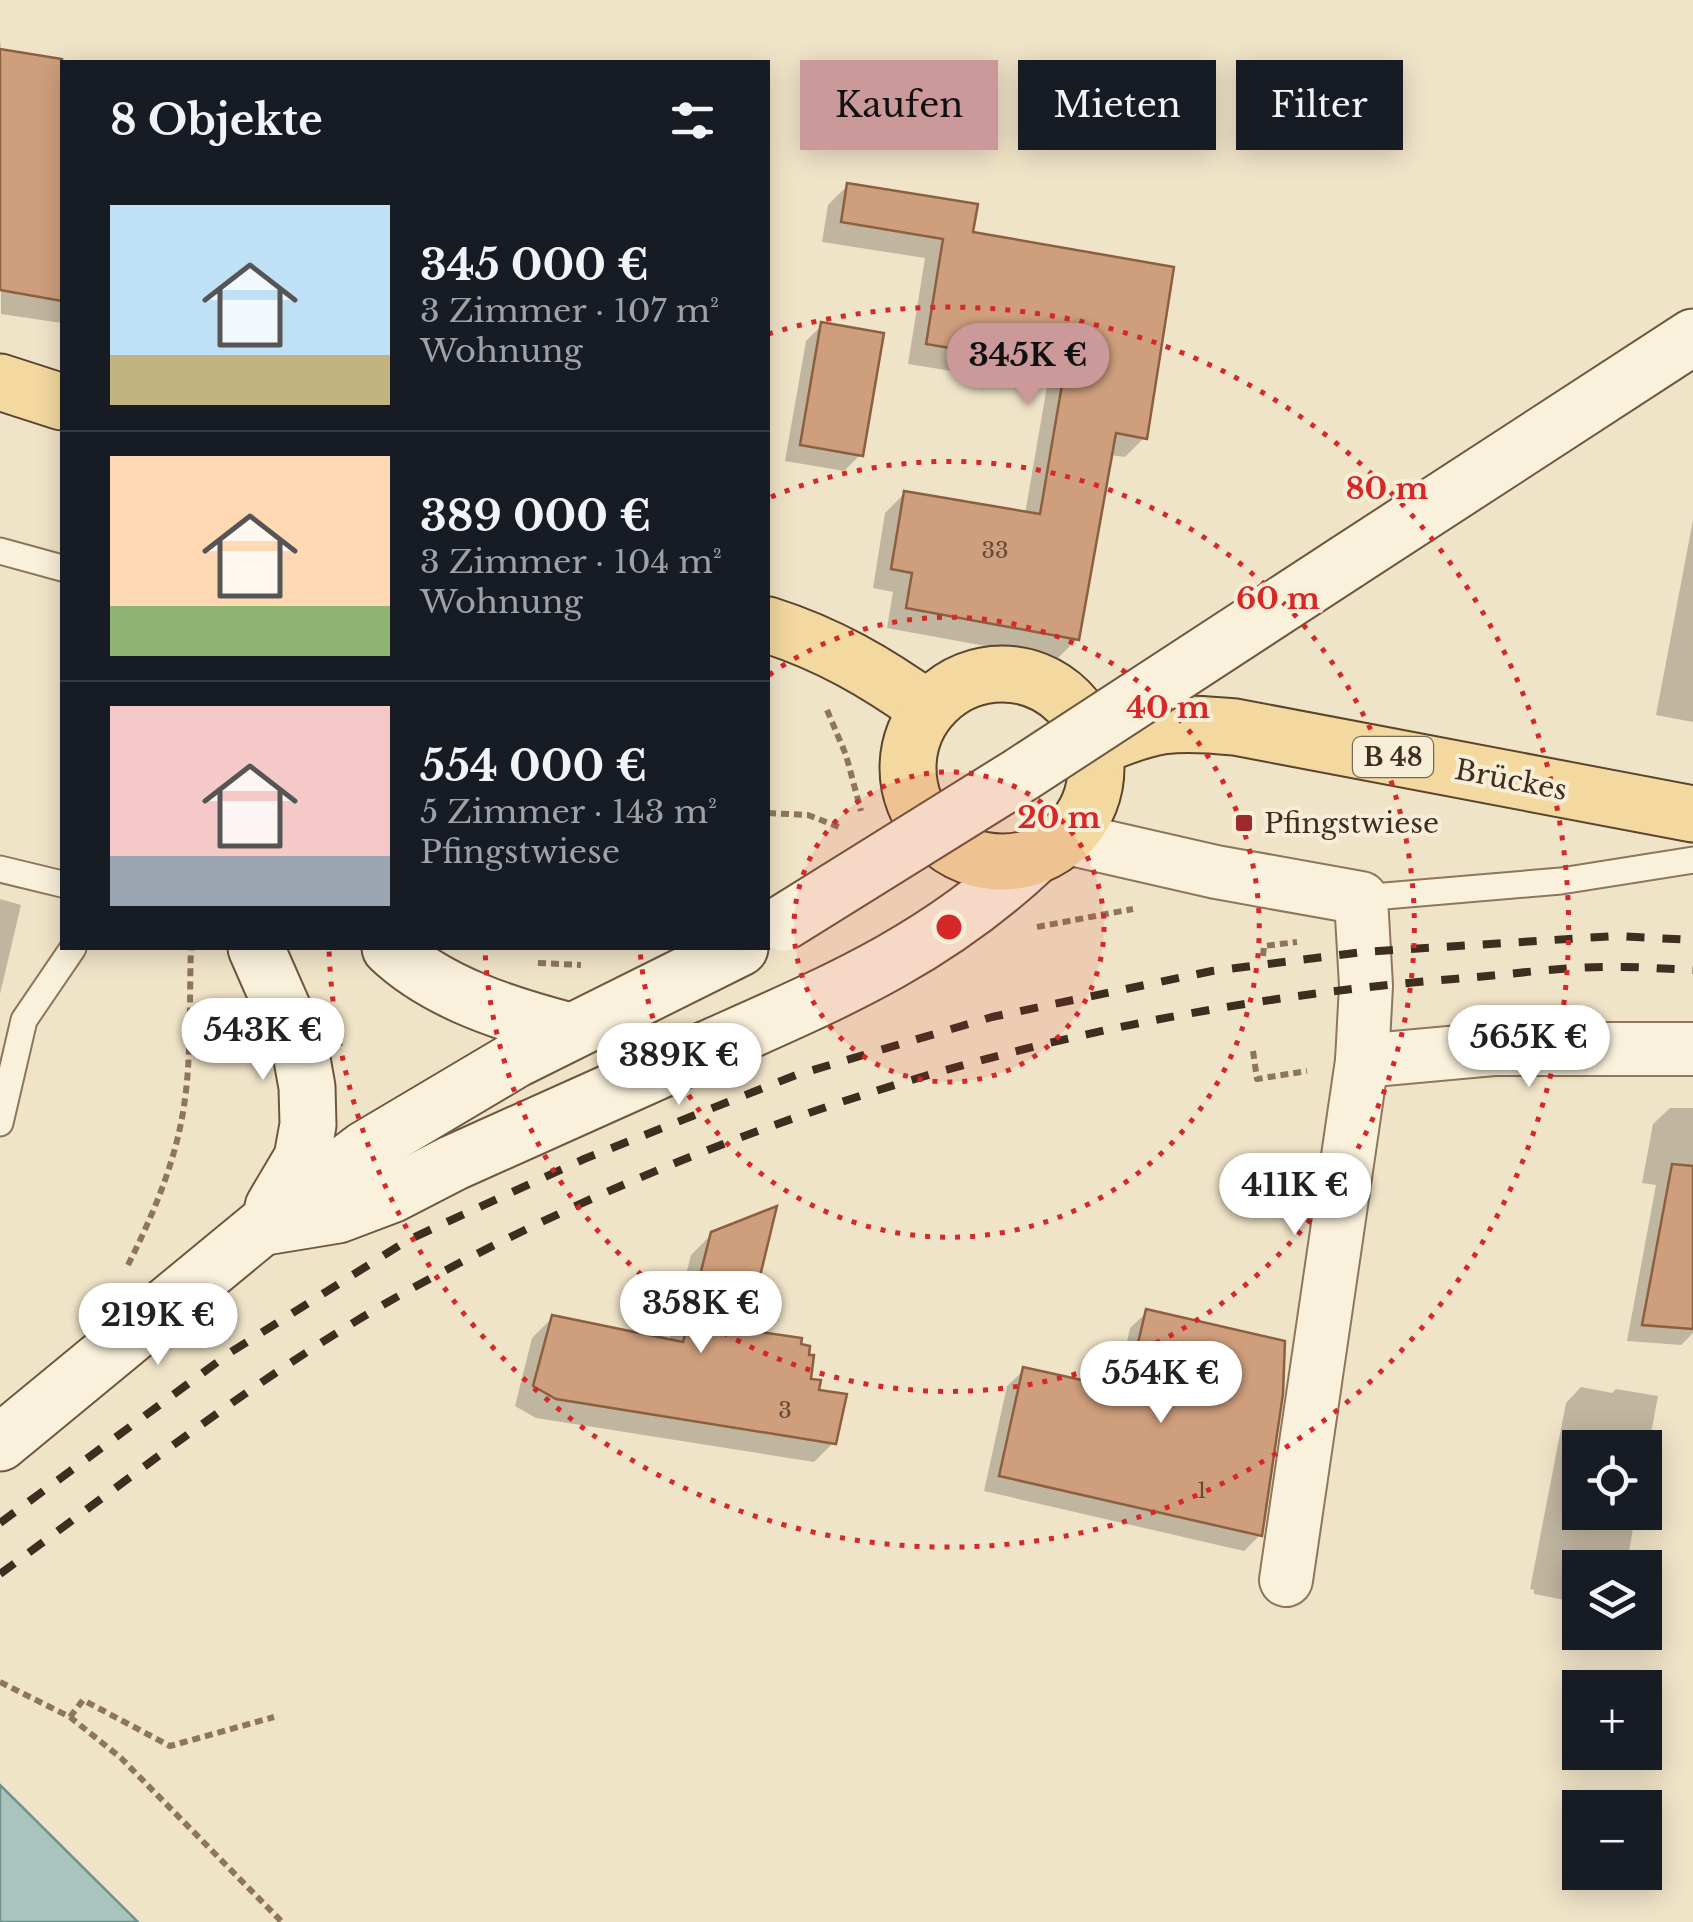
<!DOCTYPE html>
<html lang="de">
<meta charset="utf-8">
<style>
body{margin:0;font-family:"Libre Baskerville",serif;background:#20242c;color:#f1f3f6;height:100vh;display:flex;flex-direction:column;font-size:38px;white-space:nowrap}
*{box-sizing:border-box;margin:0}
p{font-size:32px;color:#9ea1a6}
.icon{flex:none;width:55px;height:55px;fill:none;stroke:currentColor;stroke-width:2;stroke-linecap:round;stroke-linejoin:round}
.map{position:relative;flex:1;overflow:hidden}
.panel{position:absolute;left:60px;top:60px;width:710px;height:890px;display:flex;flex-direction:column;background:#171b24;border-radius:0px;box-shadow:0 5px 25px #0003}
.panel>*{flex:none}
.guide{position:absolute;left:800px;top:60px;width:742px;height:90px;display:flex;gap:20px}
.controls{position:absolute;left:1562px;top:1430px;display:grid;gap:20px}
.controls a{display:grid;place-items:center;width:100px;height:100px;border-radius:0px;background:#171b24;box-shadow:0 5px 25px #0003;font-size:50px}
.price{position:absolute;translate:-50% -85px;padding:0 22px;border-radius:35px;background:#fff;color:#222;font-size:32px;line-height:65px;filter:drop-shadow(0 2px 5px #0008)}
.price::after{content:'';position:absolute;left:50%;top:60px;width:30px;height:22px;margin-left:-15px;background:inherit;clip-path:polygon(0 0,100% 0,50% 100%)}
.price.current{background:#cc999b;color:#111}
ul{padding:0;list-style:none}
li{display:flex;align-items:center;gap:30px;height:250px;padding:0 50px}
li+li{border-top:2px solid #363941}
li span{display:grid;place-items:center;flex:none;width:280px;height:200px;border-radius:0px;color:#555}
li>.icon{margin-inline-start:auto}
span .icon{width:120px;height:120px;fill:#fffc;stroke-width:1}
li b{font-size:42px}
h2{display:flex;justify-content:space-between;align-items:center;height:120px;padding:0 50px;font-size:42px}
.tag{padding:0 35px;border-radius:0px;background:#171b24;box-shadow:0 5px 25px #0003;font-size:35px;line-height:90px}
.tag.current{background:#cc999b;color:#111}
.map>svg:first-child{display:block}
.water{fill:#a9c4bc;stroke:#6f938a;stroke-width:2.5}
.shadow{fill:#0003}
.building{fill:#cf9f7d;stroke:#8d5f41;stroke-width:2.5}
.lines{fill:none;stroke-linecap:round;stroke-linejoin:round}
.lane-casing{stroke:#8d765c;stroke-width:29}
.street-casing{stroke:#8d765c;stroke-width:56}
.secondary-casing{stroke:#6f573f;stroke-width:59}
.primary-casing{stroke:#5b4430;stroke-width:59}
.path{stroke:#8d765c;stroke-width:6;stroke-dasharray:8 5;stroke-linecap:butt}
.lane{stroke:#faf1dc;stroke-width:25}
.street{stroke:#faf1dc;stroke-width:52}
.secondary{stroke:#faf1dc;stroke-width:55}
.primary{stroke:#f3d9a0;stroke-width:55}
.rail{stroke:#3d2e20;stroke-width:8;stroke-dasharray:18 18;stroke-linecap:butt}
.secondary-bridge-casing{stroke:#6f573f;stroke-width:59;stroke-linecap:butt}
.secondary-bridge{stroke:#faf1dc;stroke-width:55}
.ring{fill:none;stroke:#d62828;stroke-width:5;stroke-dasharray:5 10}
.poi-dot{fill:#9e2a2b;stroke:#f7eed8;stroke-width:4}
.labels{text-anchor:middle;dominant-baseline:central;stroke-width:8;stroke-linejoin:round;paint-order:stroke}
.number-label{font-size:22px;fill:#624a37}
.shield{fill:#f7eed8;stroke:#756857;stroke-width:2.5}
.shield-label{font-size:25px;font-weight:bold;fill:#3d2e20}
.street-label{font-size:28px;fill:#3d2e20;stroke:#f7eed8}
.poi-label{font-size:28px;fill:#3d2e20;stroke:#f7eed8;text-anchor:start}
.centre{fill:#d62828;stroke:#f7eed8;stroke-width:5}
.ring-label{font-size:30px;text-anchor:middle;font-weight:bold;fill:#d62828;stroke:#f7eed8;stroke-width:8;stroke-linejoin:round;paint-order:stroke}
</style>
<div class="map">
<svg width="1693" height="1922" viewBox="0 0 1693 1922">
<rect width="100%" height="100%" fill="#f0e4c8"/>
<polygon class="water" points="0,1785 138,1922 0,1922"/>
<g class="shadow">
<polygon points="0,39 1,51 71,62 62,62 62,323 1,314"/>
<polygon points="848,185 971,234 1144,438 1125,457 1110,455 1077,639 1057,659 887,628 893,592 873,588 885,513 905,493 1025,514 1047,386 908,364 925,258 822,242 828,205"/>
<polygon points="822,325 861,454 844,471 785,461 806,341"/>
<polygon points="1693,520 1693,722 1656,715"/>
<polygon points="0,899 21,905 0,994"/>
<polygon points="1670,1108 1693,1108 1693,1333 1681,1345 1627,1341 1656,1185 1642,1183 1653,1124"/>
<polygon points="712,1234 744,1332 808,1381 817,1392 834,1442 814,1462 536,1418 515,1406 532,1338 552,1318 669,1342 691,1255"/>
<polygon points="1147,1312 1260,1535 1244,1551 984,1491 1007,1386 1024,1370 1116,1390 1130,1328"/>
<polygon points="1581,1387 1612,1393 1616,1389 1658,1396 1645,1465 1645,1448 1580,1448 1580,1512 1636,1512 1626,1568 1580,1568 1580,1603 1534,1594 1534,1590 1530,1589 1566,1403"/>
</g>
<g class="building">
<polygon points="0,49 62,59 62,301 0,290"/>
<polygon points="847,183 978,204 973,232 1174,267 1147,439 1116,433 1079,640 906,608 912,573 891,569 904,491 1040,514 1065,367 926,344 943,239 841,222"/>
<polygon points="821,322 884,333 863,456 800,445"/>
<polygon points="1672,1164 1693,1166 1693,1329 1642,1325"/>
<polygon points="777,1206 747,1330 802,1338 801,1344 810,1346 809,1355 814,1355 811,1379 821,1380 819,1390 847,1394 836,1444 556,1399 533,1386 552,1315 683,1342 711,1232"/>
<polygon points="1146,1309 1285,1341 1283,1394 1262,1536 999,1476 1023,1367 1127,1390"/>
</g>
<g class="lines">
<g class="lane-casing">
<g id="lane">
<polyline points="0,551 62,568"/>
<polyline points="0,869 62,884"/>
<polyline points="1361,898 1561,881 1693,860"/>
<polyline points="0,1123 24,1020 73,948"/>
</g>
</g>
<g class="street-casing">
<g id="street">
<polyline points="1067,838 1216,872 1361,898 1366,986 1362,1061 1286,1580"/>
<polyline points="1362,1061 1493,1049 1693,1049"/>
</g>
</g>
<g class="secondary-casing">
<g id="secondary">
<polyline points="1347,562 1693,337"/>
<polyline points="256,948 300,1048 307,1087 308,1125 302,1158 273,1207"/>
<path d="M390,948c47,45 119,67 180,83"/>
<path d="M265,1227l73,-12 53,-20 62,-32c84,-37 168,-76 252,-113 123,-55 227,-97 328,-192"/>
<polyline points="0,1443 262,1227 365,1149 515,1060 740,948"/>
</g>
</g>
<g class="primary-casing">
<g id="primary">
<polyline points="0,382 62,402"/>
<path d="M768,625c60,19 108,47 160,84"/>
<circle cx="1002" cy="768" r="94"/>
<path d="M1095,748c60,-25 75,-27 140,-21l458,87"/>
</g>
</g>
<g class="path">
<polyline points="827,710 846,755 861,811"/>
<polyline points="768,813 808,815 839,827"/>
<polyline points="1037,927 1133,909"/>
<polyline points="1263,956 1264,946 1297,942"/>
<polyline points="538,963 581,965"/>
<polyline points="188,1046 230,1024"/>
<polyline points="1253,1051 1257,1079 1307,1071"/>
<path d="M128,1265c24,-48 46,-99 55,-153 9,-52 6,-112 8,-164"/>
<polyline points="0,1682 70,1717 121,1758 282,1922"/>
<polyline points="70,1717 83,1700 170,1746 274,1717"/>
</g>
<use href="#lane" class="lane"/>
<use href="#street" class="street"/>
<use href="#secondary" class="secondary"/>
<use href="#primary" class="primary"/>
<g class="rail">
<polyline points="0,1523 231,1352 408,1240 584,1159 796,1075 992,1017 1212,971 1363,952 1616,936 1693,940"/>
<path d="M0,1574c140,-103 279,-215 433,-297 314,-169 666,-270 1021,-298 54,-4 110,-13 165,-12 25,0 49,2 74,3"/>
</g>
<g class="secondary-bridge-casing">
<polyline id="secondary-bridge" points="783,923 1019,776 1347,562"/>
</g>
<use href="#secondary-bridge" class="secondary-bridge"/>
</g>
<circle cx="949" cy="927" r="155" fill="#d62828" fill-opacity=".12"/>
<g class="ring">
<circle cx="949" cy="927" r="155"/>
<path d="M769 675A310 310 0 1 1 640 949"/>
<path d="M771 497A465 465 0 1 1 485 951"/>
<path d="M768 334A620 620 0 1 1 329 949"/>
</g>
<rect class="poi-dot" x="1234" y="813" width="20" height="20" rx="5"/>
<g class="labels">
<g class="number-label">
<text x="995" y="550">33</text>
<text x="785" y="1410">3</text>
<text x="1202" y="1490">1</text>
</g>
<rect class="shield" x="1353" y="737" width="80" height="40" rx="8"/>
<g class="shield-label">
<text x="1393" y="757">B 48</text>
</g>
<g class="street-label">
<text transform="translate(1511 780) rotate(11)">Brückes</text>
</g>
<g class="poi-label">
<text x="1264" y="823">Pfingstwiese</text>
</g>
</g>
<circle cx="949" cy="927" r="15" class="centre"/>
<g class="ring-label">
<text x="1387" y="499">80 m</text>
<text x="1278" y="609">60 m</text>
<text x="1168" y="718">40 m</text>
<text x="1059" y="828">20 m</text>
</g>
</svg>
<div class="controls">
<a><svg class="icon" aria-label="locate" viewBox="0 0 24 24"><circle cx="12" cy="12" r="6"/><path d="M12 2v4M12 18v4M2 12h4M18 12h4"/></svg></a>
<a><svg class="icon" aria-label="layers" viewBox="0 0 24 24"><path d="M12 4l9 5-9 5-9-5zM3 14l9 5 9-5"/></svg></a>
<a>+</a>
<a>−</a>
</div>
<b class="price current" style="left:1028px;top:408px">345K €</b>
<b class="price" style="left:263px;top:1083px">543K €</b>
<b class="price" style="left:1529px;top:1090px">565K €</b>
<b class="price" style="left:679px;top:1108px">389K €</b>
<b class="price" style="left:1295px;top:1238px">411K €</b>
<b class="price" style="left:701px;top:1356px">358K €</b>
<b class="price" style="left:158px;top:1368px">219K €</b>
<b class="price" style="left:1161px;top:1426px">554K €</b>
<div class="guide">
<a class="tag current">Kaufen</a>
<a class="tag">Mieten</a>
<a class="tag">Filter</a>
</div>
<section class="panel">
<h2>8 Objekte<svg class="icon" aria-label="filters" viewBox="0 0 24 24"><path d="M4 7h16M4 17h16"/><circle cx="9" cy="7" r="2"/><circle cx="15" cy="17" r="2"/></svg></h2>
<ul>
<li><span style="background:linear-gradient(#bfe0f5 75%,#c2b280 0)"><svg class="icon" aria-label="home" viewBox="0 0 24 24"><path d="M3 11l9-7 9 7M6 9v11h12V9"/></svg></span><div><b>345 000 €</b><p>3 Zimmer · 107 m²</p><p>Wohnung</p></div></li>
<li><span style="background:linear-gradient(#ffd9b3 75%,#8fb573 0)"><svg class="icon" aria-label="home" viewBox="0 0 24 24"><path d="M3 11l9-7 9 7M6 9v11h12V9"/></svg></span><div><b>389 000 €</b><p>3 Zimmer · 104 m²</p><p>Wohnung</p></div></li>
<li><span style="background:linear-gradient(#f6c9c9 75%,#9aa5b1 0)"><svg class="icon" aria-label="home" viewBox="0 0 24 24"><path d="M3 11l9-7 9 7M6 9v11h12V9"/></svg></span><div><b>554 000 €</b><p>5 Zimmer · 143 m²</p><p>Pfingstwiese</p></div></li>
</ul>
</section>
</div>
